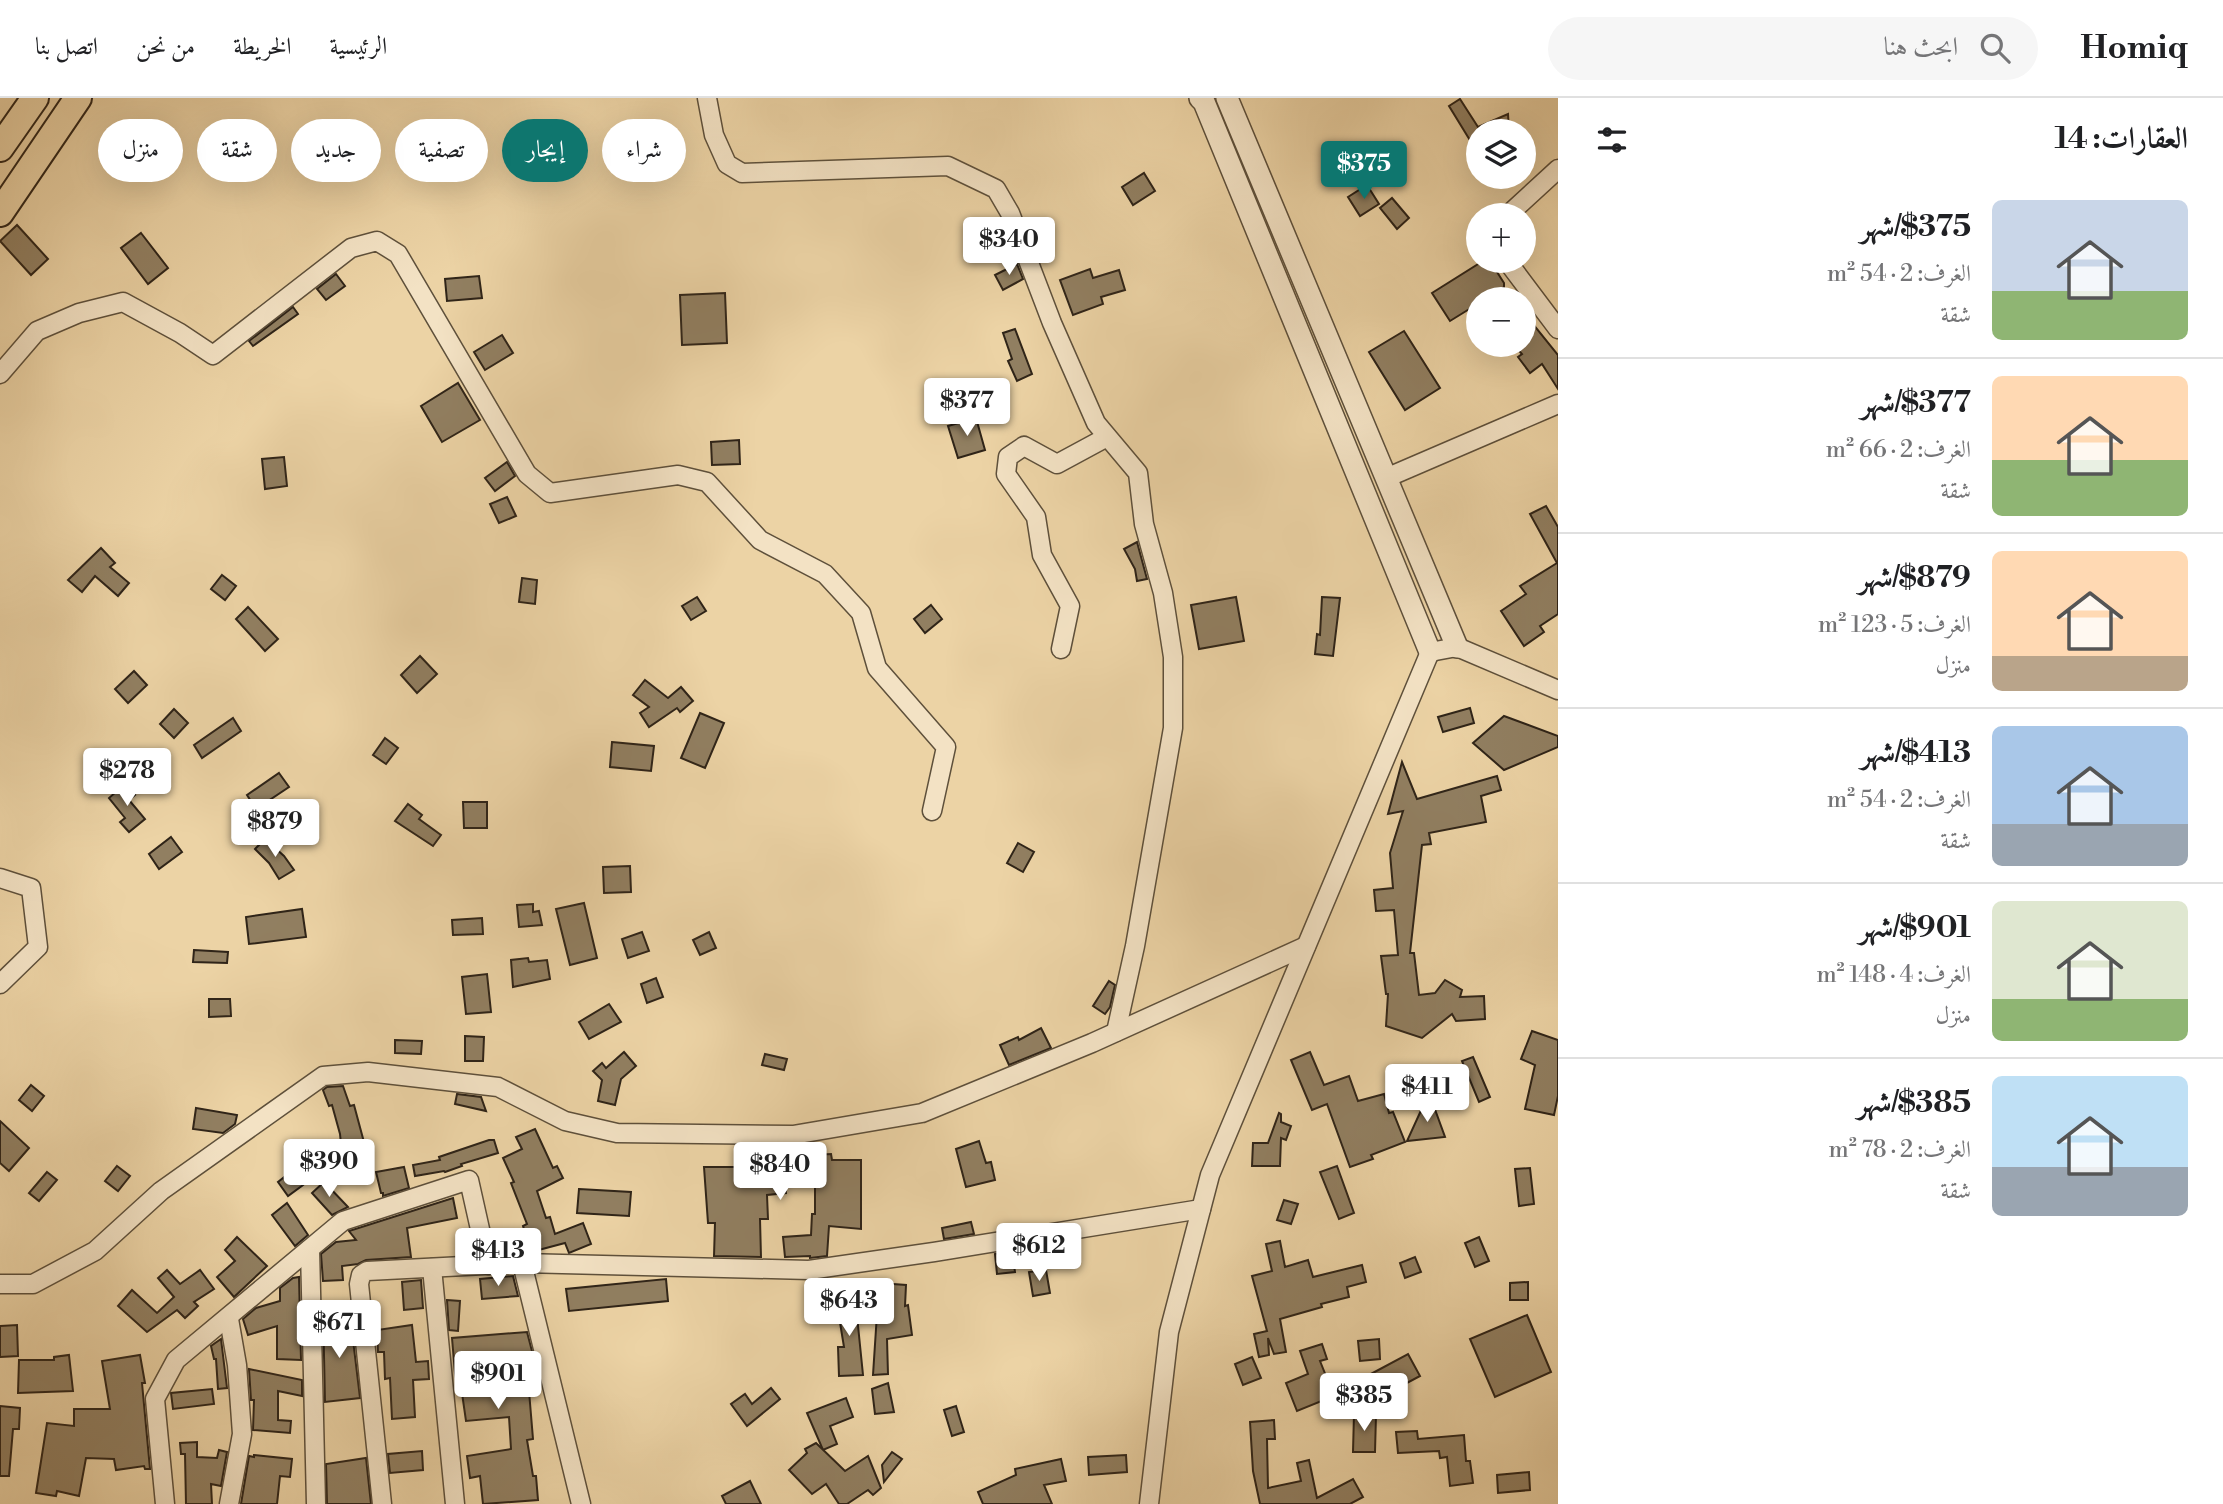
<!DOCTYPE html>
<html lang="ar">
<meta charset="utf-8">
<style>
body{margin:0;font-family:"Libre Bodoni",Amiri,serif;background:#f6f6f6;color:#202124;direction:rtl;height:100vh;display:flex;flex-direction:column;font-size:26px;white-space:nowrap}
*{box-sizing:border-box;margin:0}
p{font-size:23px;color:#757577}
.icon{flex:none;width:38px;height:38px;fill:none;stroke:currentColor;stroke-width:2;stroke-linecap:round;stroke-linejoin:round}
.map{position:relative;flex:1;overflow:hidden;direction:ltr}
.panel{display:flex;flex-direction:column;background:#fff;width:665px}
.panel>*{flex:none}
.hud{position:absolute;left:21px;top:21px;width:665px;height:63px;direction:rtl;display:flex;gap:14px}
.fabs{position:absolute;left:1466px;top:21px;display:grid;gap:14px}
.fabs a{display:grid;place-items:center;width:70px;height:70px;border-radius:50%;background:#fff;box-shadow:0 7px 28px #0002;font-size:35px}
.price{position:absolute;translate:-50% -60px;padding:0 16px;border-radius:7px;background:#fff;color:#222;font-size:23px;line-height:46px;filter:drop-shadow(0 2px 4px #0008)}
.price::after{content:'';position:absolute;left:50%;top:42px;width:21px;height:16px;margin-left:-10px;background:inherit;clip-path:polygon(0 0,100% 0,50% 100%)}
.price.current{background:#0f766e;color:#fff}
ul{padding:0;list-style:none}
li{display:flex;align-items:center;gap:21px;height:175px;padding:0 35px}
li+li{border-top:2px solid #e0e0e0}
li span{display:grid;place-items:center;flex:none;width:196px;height:140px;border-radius:10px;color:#555}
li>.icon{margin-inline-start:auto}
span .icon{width:84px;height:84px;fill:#fffc;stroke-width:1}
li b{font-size:30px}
h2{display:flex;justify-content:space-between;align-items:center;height:84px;padding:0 35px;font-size:30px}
.pill{padding:0 24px;border-radius:32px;background:#fff;box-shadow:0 7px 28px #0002;font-size:24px;line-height:63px}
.pill.current{background:#0f766e;color:#fff}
header{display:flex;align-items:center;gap:42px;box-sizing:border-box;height:98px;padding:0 35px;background:#fff;border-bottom:2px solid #e0e0e0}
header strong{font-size:33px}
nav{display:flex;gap:38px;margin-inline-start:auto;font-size:24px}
.search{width:490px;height:63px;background:#f6f6f6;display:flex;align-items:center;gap:18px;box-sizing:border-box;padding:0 24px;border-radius:38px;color:#757577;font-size:26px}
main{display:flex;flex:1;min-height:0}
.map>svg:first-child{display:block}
.building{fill:#917f61;stroke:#2f2418;stroke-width:2}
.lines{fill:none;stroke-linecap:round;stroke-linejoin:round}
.minor-casing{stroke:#5e503b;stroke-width:21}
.tertiary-casing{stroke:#5e503b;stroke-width:24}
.primary-casing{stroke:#2f2418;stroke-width:30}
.minor{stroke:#f3e2c4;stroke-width:18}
.tertiary{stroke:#f3e2c4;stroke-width:21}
.primary{stroke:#ecd3a5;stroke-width:26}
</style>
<header>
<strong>Homiq</strong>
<div class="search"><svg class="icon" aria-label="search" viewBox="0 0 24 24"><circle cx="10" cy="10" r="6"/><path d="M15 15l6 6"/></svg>ابحث هنا</div>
<nav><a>الرئيسية</a><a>الخريطة</a><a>من نحن</a><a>اتصل بنا</a></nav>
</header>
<main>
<section class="panel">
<h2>العقارات: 14<svg class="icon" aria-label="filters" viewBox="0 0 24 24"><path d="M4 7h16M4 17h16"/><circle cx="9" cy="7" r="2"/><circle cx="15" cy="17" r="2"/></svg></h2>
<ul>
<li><span style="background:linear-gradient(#c9d6e8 65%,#8fb573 0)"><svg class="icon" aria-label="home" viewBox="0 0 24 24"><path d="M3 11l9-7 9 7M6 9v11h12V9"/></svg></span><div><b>$375/شهر</b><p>الغرف: 2 · 54 m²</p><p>شقة</p></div></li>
<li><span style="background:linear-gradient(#ffd9b3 60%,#8fb573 0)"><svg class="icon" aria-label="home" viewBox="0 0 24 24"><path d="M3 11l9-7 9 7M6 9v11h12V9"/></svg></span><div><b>$377/شهر</b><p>الغرف: 2 · 66 m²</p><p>شقة</p></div></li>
<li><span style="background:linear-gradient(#ffd9b3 75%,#b9a48a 0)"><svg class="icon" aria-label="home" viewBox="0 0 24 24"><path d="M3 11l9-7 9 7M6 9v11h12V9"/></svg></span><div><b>$879/شهر</b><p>الغرف: 5 · 123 m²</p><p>منزل</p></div></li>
<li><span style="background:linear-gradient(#a9c7e8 70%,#9aa5b1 0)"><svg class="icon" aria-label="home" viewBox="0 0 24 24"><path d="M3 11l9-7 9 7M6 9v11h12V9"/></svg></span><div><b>$413/شهر</b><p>الغرف: 2 · 54 m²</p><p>شقة</p></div></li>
<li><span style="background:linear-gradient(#dfe7d0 70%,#8fb573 0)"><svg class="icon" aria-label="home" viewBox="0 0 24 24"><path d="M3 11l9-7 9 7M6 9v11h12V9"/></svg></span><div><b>$901/شهر</b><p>الغرف: 4 · 148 m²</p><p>منزل</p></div></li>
<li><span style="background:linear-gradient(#bfe0f5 65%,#9aa5b1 0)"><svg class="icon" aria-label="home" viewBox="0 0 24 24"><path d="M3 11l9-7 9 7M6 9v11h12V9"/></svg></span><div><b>$385/شهر</b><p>الغرف: 2 · 78 m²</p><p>شقة</p></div></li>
</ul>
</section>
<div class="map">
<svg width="1558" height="1406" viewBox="0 0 1558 1406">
<rect width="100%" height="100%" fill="#ecd3a5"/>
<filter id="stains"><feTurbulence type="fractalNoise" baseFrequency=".00286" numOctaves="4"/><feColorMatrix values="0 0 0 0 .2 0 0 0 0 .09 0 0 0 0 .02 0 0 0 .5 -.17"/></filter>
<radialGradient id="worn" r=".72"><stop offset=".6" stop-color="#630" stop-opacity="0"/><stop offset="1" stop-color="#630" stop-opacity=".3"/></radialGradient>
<g class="building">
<polygon points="1460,1 1478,29 1508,16 1509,33 1479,33 1479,57 1449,8"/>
<polygon points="1144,75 1155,93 1133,107 1122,89"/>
<polygon points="1367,87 1379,106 1360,118 1348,99"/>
<polygon points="1392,100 1409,120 1397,131 1380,110"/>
<polygon points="17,127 48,161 31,177 0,143"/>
<polygon points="141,135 168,170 148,186 121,150"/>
<polygon points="1483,163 1490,163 1504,185 1504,189 1485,201 1479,201 1479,205 1450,223 1432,195"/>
<polygon points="1017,166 1023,181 1003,192 995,177"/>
<polygon points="1090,171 1093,180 1119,172 1125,192 1101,199 1103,206 1073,217 1060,182"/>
<polygon points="336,176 345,188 326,202 317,191"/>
<polygon points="479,178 482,200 447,203 445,181"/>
<polygon points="725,195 727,245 682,247 680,197"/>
<polygon points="293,209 298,216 253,248 249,243"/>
<polygon points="1524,215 1558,257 1558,291 1542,266 1530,275 1518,259 1522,256 1514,247 1524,247"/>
<polygon points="1015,231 1032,276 1017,283 1008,263 1012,261 1003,235"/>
<polygon points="1404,233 1440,290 1405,312 1369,254"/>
<polygon points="502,237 513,255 485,272 474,254"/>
<polygon points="458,285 480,322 442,344 421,308"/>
<polygon points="976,320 985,352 958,360 948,328"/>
<polygon points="739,342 740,366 712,367 711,344"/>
<polygon points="284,359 287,388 265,391 262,361"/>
<polygon points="507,364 515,378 495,393 485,380"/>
<polygon points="507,399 516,418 499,425 490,406"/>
<polygon points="1546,408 1558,429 1558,516 1540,528 1544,534 1524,548 1501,513 1526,496 1520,488 1557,465 1530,416"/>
<polygon points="1137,444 1147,481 1137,483 1135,471 1124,451"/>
<polygon points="101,450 115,465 110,469 129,485 118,498 95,478 82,494 68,482"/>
<polygon points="222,477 236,488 225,502 211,491"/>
<polygon points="522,480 537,482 535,506 519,504"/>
<polygon points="697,499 706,513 691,522 682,508"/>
<polygon points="1236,499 1244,543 1199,551 1191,507"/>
<polygon points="1322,499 1340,500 1333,558 1315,556 1317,536 1320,537"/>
<polygon points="931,507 942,521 925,535 914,521"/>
<polygon points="248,509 278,541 265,553 236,521"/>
<polygon points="420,558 437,576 417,595 401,577"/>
<polygon points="134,573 147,587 128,605 115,591"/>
<polygon points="645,582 668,600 681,589 693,603 680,614 677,610 649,629 640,615 649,609 633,597"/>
<polygon points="1470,610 1474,625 1443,634 1438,619"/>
<polygon points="174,611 188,625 174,640 160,626"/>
<polygon points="700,615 724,625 705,670 681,660"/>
<polygon points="1504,618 1558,638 1558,649 1504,672 1473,645"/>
<polygon points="233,620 241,633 202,660 194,647"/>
<polygon points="385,640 398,650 386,666 373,657"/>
<polygon points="612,644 654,648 651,673 610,669"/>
<polygon points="1402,664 1417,701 1497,678 1501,692 1481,698 1486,724 1429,735 1431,746 1422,747 1410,855 1414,855 1419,897 1435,895 1445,882 1462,892 1460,899 1484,898 1485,921 1456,923 1452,916 1422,940 1386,928 1388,896 1386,896 1381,858 1398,857 1394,812 1376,813 1374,792 1393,790 1390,755 1403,713 1388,716"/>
<polygon points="279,675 289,689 256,711 247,697"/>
<polygon points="125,686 135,697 129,702 145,721 129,734 120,724 125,720 109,700"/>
<polygon points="463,704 487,704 487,730 464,730"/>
<polygon points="408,706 422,717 419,721 441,737 433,748 395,723"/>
<polygon points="171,739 182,754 159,771 149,756"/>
<polygon points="265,741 284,758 294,772 279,781 269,765 255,751"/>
<polygon points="1018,745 1034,754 1023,774 1007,765"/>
<polygon points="630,768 631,794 604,795 603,769"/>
<polygon points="584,805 597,860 570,867 556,811"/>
<polygon points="533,806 533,814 539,813 542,827 519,829 517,807"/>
<polygon points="302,811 306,839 249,846 246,819"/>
<polygon points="482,820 483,836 453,837 452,822"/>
<polygon points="642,834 649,853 628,860 622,841"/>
<polygon points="709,834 716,850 700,857 693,842"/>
<polygon points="194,852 228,854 227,865 193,864"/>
<polygon points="528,860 529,864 547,862 550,881 513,889 511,862"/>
<polygon points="487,876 491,914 466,916 462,879"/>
<polygon points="656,880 663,899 647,905 641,886"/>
<polygon points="1109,883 1115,887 1110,909 1105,916 1093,908"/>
<polygon points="209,901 230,901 231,918 209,919"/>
<polygon points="609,906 621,924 589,941 579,924"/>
<polygon points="1041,930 1051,950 1009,967 1000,947 1018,939 1019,942"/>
<polygon points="1532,933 1558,942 1558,998 1554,1017 1525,1011 1535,967 1521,961"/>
<polygon points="465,938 484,939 483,963 465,963"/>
<polygon points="395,942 422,943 421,956 395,955"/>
<polygon points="624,954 636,968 621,981 615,1007 598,1003 602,982 593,973 602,965 606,970"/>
<polygon points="1310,954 1324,987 1349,978 1358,1003 1384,996 1389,1015 1393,1014 1405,1044 1371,1057 1373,1061 1350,1069 1327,1006 1312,1012 1291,962"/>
<polygon points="765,956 787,961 784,972 762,967"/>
<polygon points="1473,959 1490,999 1479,1004 1462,963"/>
<polygon points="31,987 44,998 32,1013 19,1002"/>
<polygon points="343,988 350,1008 354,1007 365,1048 366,1064 343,1066 340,1036 332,1007 329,1008 323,992 327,989"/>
<polygon points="1429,995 1445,1039 1407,1043"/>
<polygon points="457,996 481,999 486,1013 455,1006"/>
<polygon points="196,1010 237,1017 235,1026 223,1035 193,1031"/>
<polygon points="1279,1015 1281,1016 1281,1024 1291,1028 1286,1042 1281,1040 1280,1068 1252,1068 1253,1045 1268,1045"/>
<polygon points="0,1023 29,1050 9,1073 0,1065"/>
<polygon points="535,1031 553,1070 557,1068 563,1080 537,1093 546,1120 550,1119 555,1136 583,1125 591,1146 569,1155 565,1145 531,1154 523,1128 527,1126 511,1085 514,1084 503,1060 522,1051 516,1039"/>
<polygon points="489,1042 494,1042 498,1055 461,1066 462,1068 445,1074 444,1073 415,1078 413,1067 440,1062 439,1059"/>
<polygon points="979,1043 986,1065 991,1064 995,1082 966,1089 956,1051"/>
<polygon points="769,1055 770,1059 831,1056 832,1062 861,1062 861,1131 829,1128 827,1158 810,1160 810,1158 785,1159 783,1139 811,1137 812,1116 815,1116 815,1076 784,1077 786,1095 767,1097 768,1121 760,1121 761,1159 714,1158 715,1125 708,1125 704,1069 735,1069 735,1061"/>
<polygon points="117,1068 130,1078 118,1093 105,1083"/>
<polygon points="1337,1068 1354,1115 1339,1121 1320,1074"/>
<polygon points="404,1069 409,1090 383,1098 383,1095 381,1095 376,1074"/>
<polygon points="1530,1070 1534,1106 1519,1108 1515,1071"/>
<polygon points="292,1073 303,1087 288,1098 278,1084"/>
<polygon points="47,1074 57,1082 39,1103 29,1095"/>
<polygon points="324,1084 328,1088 348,1109 332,1117 312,1095"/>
<polygon points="579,1091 631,1094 629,1118 577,1115"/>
<polygon points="453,1100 457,1120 407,1130 411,1159 366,1162 358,1166 342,1168 343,1182 323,1183 321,1156 336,1144 356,1142 349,1133"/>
<polygon points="1284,1102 1298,1106 1291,1126 1277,1122"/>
<polygon points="287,1105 308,1137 295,1148 272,1117"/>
<polygon points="971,1124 974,1136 944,1141 942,1130"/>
<polygon points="237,1139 267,1168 234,1199 217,1179 235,1163 225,1152"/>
<polygon points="1479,1139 1489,1163 1475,1169 1465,1145"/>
<polygon points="1280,1143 1285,1169 1308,1162 1313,1179 1362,1167 1366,1184 1347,1189 1349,1199 1321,1206 1322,1209 1280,1221 1286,1254 1274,1256 1268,1240 1269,1257 1259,1259 1254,1236 1267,1233 1252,1178 1272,1173 1266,1146"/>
<polygon points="1012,1153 1015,1174 997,1176 995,1156"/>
<polygon points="1415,1159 1421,1174 1405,1180 1400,1165"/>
<polygon points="167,1172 180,1186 200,1172 214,1191 194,1204 198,1208 185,1220 177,1212 147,1234 118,1208 132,1192 157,1215 174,1199 158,1180"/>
<polygon points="1046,1172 1050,1195 1033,1198 1029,1174"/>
<polygon points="513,1178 518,1198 482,1201 480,1181"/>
<polygon points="299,1179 301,1262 277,1261 277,1228 248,1237 243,1221 256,1210 280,1203 280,1190 293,1180"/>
<polygon points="666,1181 668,1203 569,1213 566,1191"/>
<polygon points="421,1182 423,1210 404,1212 402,1184"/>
<polygon points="1528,1184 1528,1202 1510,1202 1510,1185"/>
<polygon points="879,1185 906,1187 905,1208 908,1207 912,1237 887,1241 888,1276 873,1277"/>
<polygon points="855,1198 863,1277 839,1278 838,1249 844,1249 836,1200"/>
<polygon points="447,1202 460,1203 458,1233 449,1232"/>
<polygon points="323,1211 341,1211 342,1242 353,1242 360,1300 325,1304"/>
<polygon points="1527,1217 1551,1274 1495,1299 1470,1241"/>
<polygon points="17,1227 18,1258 0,1259 0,1228"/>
<polygon points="412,1227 416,1264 428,1263 429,1281 413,1282 415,1319 392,1321 390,1280 385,1281 384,1254 378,1254 377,1232"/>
<polygon points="527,1234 533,1257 523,1258 526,1294 529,1293 533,1341 527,1342 533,1378 536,1378 538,1402 483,1406 480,1378 470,1380 467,1358 511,1351 509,1319 466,1323 462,1295 459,1296 455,1275 452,1240"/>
<polygon points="221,1241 227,1290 218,1291 216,1261 214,1261 211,1248"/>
<polygon points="1379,1241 1380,1261 1360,1263 1358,1243"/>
<polygon points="1322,1246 1327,1261 1320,1263 1334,1298 1297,1313 1286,1285 1308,1276 1300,1253"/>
<polygon points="1408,1256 1420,1278 1394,1292 1393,1277 1369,1277"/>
<polygon points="69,1257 73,1293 18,1295 19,1262 54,1262 54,1259"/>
<polygon points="140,1257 145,1285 142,1285 150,1371 145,1371 144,1368 116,1372 114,1361 86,1360 79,1398 57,1393 56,1398 36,1395 47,1325 74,1328 74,1311 110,1311 102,1263"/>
<polygon points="1252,1259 1261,1280 1243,1287 1235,1266"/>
<polygon points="249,1271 302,1282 302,1298 278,1293 278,1322 291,1323 290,1335 253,1332 254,1302 251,1302"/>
<polygon points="888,1285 894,1314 875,1316 872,1291"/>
<polygon points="771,1290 780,1301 747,1328 731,1306 745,1296 752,1306"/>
<polygon points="212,1291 214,1306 173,1311 171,1295"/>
<polygon points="846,1300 853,1319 830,1328 837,1346 823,1352 807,1315"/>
<polygon points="0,1308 20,1310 19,1331 13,1331 9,1378 0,1378"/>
<polygon points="956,1308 964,1334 952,1338 944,1312"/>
<polygon points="1354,1316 1376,1317 1375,1354 1353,1354"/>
<polygon points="1274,1322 1275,1341 1267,1341 1268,1390 1301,1383 1297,1365 1309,1362 1317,1400 1353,1381 1363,1399 1350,1406 1260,1406 1253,1373 1250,1324"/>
<polygon points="1417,1333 1418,1341 1464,1337 1466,1363 1470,1363 1473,1385 1450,1388 1447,1359 1440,1360 1439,1353 1398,1355 1396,1334"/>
<polygon points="197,1344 197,1359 217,1360 219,1352 227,1354 221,1388 211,1386 212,1406 186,1406 185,1356 181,1356 180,1345"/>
<polygon points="816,1345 845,1373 868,1358 881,1390 873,1397 868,1392 847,1406 839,1406 826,1386 812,1396 789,1372 807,1355 805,1351"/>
<polygon points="422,1353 423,1372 390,1375 388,1356"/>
<polygon points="892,1354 902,1361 884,1384 882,1367"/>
<polygon points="254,1357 292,1361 290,1379 280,1378 277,1406 241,1406 249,1358 254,1359"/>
<polygon points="1126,1357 1127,1374 1089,1377 1088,1359"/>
<polygon points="366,1360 371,1406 327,1406 326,1366"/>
<polygon points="1061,1361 1066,1383 1044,1387 1052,1406 983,1406 978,1394 1016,1377 1015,1371"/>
<polygon points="1529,1374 1530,1392 1498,1395 1497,1377"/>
<polygon points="750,1383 761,1406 726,1406 722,1398"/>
</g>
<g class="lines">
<g class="minor-casing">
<g id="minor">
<polyline points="707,0 714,37 727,66 742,75 948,68 996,91 1010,115 1052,225 1096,325 1138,375 1144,426 1163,495 1173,559 1173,630 1135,848 1116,934"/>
<polyline points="1508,117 1558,71"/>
<polyline points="1507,163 1558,231"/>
<polyline points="0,276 37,233 79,215 123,204 180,235 213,257 351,150 377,143 398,156 527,376 550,395 678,377 707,384 760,442 825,476 861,515 877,570 946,649 932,713"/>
<polyline points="1386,380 1558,306"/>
<polyline points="1061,551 1070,508 1042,457 1036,419 1006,376 1008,359 1024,348 1057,366 1107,339"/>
<polyline points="0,780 31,790 38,849 0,886"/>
<polyline points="310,1151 316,1406"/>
<polyline points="522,1165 581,1406"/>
<polyline points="432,1170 455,1406"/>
<polyline points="0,1186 33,1186 95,1153 161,1093 323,978 368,974 498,989 565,1023 617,1035 793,1037 922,1015 1092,945 1306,848"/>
<polyline points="229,1221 237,1267 242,1336 229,1406"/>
<polyline points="165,1406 155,1301 176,1262 343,1123 469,1082 488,1167"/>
<polyline points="382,1406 359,1186 361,1177 367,1173 522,1165 809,1172 934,1154 1201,1111"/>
<polyline points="1149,1406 1169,1234 1210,1077 1430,554 1457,549 1558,592"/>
</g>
</g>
<g class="tertiary-casing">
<g id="tertiary">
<polyline points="1200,0 1204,4 1430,554"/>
<polyline points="1227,0 1457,549"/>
</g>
</g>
<g class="primary-casing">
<g id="primary">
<polyline points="0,50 35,0"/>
<polyline points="0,115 78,0"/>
</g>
</g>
<use href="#minor" class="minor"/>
<use href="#tertiary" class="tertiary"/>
<use href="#primary" class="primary"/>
</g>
<rect width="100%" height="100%" filter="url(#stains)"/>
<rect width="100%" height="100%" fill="url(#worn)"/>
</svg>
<div class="fabs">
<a><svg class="icon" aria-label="layers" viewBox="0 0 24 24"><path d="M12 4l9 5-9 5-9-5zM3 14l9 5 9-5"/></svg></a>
<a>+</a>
<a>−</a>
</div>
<b class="price current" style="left:1364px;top:103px">$375</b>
<b class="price" style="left:1009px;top:179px">$340</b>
<b class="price" style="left:967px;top:340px">$377</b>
<b class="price" style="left:127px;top:710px">$278</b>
<b class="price" style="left:275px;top:761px">$879</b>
<b class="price" style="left:1427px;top:1026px">$411</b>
<b class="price" style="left:329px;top:1101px">$390</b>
<b class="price" style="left:780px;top:1104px">$840</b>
<b class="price" style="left:1039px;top:1185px">$612</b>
<b class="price" style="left:498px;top:1190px">$413</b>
<b class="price" style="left:849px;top:1240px">$643</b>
<b class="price" style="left:339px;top:1262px">$671</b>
<b class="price" style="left:498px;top:1313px">$901</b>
<b class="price" style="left:1364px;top:1335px">$385</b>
<div class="hud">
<a class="pill">شراء</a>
<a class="pill current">إيجار</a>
<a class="pill">تصفية</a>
<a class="pill">جديد</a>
<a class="pill">شقة</a>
<a class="pill">منزل</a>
</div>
</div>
</main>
